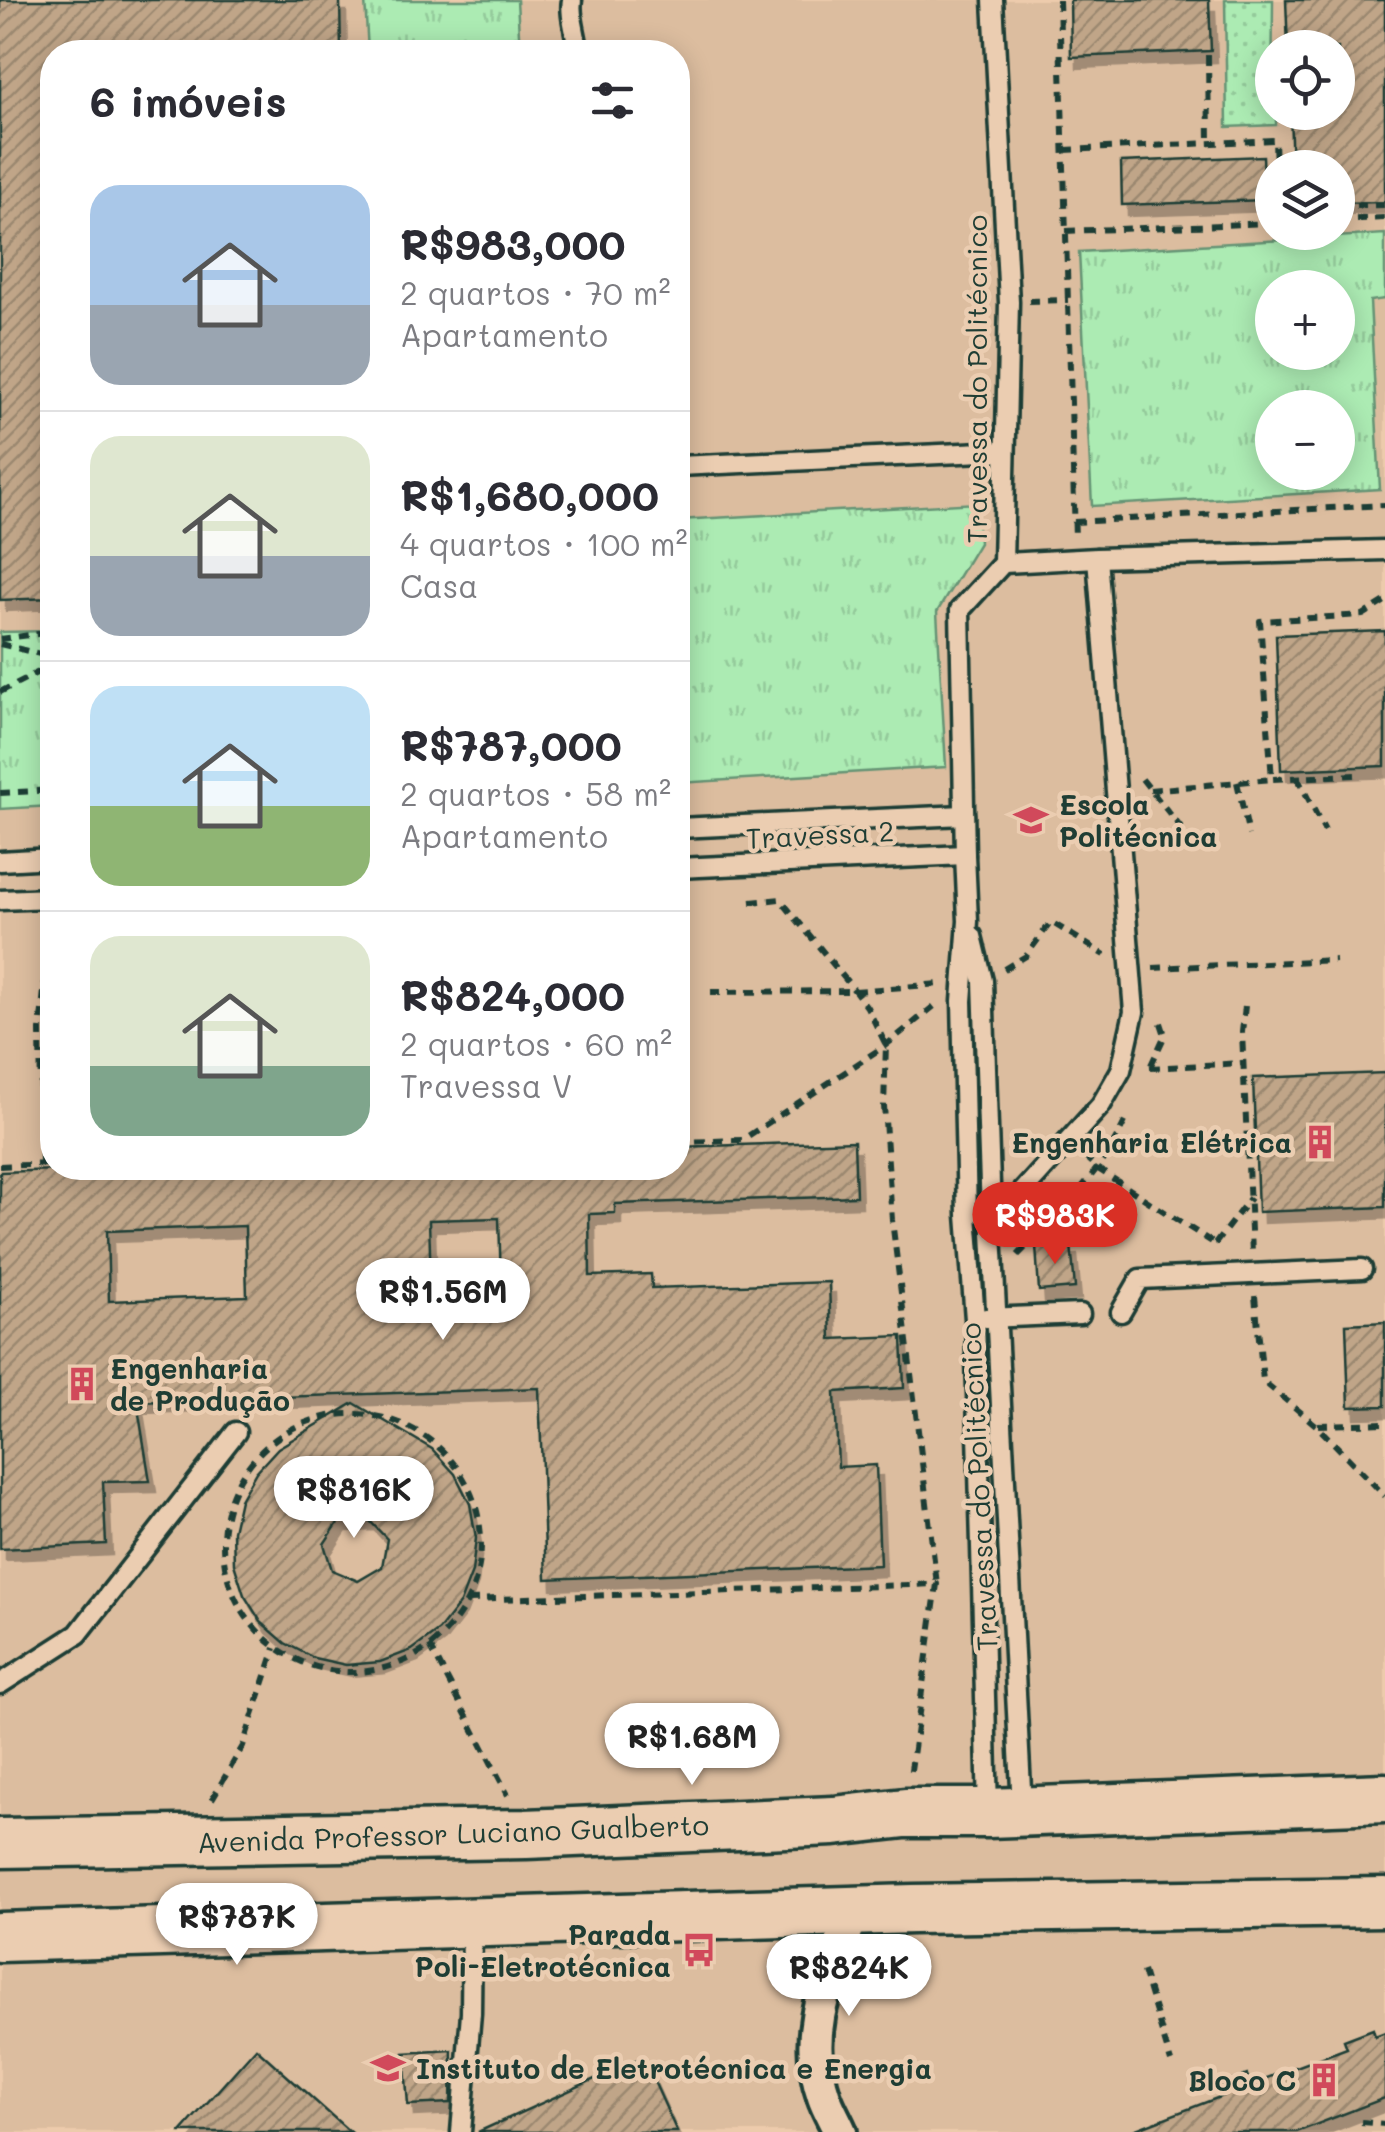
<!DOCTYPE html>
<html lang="pt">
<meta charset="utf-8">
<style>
body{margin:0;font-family:Mali,sans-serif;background:#f7f7f7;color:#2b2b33;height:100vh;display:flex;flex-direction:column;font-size:38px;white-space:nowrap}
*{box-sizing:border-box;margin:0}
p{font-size:32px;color:#7c7c81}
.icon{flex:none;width:55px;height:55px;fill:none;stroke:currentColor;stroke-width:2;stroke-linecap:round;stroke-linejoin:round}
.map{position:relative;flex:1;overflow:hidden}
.side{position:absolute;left:40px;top:40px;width:650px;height:1140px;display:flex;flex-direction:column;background:#fff;border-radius:40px;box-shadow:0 5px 25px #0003}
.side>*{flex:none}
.fabs{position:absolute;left:1255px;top:30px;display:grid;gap:20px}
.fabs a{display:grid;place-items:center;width:100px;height:100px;border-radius:50%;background:#fff;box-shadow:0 5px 25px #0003;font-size:50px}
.price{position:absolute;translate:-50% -85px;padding:0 22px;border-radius:35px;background:#fff;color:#222;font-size:32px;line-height:65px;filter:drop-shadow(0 2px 5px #0008)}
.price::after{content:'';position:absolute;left:50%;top:60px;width:30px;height:22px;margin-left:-15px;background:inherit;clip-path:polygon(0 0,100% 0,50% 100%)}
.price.active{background:#d93025;color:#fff}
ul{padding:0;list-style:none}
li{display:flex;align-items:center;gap:30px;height:250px;padding:0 50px}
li+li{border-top:2px solid #e1e1e2}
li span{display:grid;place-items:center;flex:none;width:280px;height:200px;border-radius:30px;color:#555}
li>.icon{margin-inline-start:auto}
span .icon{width:120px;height:120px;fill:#fffc;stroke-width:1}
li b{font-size:42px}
h2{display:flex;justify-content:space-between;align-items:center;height:120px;padding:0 50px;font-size:42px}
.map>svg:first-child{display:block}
.built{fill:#dcbd9f;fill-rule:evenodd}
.grass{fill:url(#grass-tufts);stroke:#669474;stroke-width:2.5;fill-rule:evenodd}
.garden{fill:url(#garden-dots);stroke:#669474;stroke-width:2.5}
.building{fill:url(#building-hatch);stroke:#1f3d34;stroke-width:2.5;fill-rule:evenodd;filter:url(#shadow)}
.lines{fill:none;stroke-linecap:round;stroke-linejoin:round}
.lane-casing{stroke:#1f3d34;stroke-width:25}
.street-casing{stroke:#1f3d34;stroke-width:40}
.secondary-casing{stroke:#1f3d34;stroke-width:55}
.path{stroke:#1f3d34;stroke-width:6;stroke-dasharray:10 8;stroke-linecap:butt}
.lane{stroke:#ebcdb1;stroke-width:18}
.street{stroke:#ebcdb1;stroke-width:32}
.secondary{stroke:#ebcdb1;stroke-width:48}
.labels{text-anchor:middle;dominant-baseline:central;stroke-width:9;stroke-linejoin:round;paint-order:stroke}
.street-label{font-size:28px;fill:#1f3d34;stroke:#ebcdb1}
.poi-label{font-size:28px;font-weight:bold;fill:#1f3d34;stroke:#ebcdb1;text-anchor:start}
</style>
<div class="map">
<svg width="1385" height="2132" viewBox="0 0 1385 2132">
<defs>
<pattern id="grass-tufts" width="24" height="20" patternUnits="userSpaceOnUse" patternTransform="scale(2.5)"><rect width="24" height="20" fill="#acebb3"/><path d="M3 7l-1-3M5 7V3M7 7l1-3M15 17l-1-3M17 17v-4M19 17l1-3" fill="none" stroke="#94ca9b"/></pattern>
<pattern id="garden-dots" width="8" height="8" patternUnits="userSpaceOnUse" patternTransform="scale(2.5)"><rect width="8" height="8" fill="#acebb3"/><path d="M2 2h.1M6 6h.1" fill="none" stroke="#94ca9b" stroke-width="1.8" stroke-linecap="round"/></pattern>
<pattern id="building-hatch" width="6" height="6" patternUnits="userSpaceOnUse" patternTransform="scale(2.5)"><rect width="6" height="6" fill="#c0a588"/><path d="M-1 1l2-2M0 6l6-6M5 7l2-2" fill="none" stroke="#9b8870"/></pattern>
<filter id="shadow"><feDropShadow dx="6" dy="11" stdDeviation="0" flood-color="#0004"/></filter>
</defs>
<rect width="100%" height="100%" fill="#edcbac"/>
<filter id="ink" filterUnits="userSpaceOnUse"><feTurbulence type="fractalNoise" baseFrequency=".01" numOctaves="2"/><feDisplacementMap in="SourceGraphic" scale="20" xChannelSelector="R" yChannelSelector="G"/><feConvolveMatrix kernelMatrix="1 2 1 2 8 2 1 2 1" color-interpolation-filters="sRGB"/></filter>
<g filter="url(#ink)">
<path class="built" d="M0,0h1385v2132h-1385zM1272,48h66v64h-66zM52,52h626v1116h-626zM1272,168h66v64h-66zM1272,288h66v64h-66zM1272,408h66v64h-66z"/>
<g class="grass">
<polygon points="365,0 517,0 520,52 368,52"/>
<path d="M1385,234v65l-15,2 10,188 -288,17 -13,-254zM1272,288h66v64h-66zM1272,408h66v64h-66z"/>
<polygon points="977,503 979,543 937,612 946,767 678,783 678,520"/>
<polygon points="52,631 52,806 0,809 0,632"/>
</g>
<polygon class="garden" points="1225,0 1273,0 1272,112 1276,113 1276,125 1227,127"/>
<g class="building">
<polygon points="0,0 340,0 341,52 52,52 52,598 0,600"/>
<polygon points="1070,0 1209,0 1211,51 1071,57"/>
<polygon points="1286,0 1385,0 1385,202 1338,203 1338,168 1292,168 1290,112 1338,112 1338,48 1288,48"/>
<polygon points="1263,156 1265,200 1122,205 1121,162"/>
<polygon points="1385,631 1385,766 1281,770 1276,635"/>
<polygon points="1385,1073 1385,1207 1258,1212 1253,1078"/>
<path d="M854,1141l2,55 -241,8v9l-26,1 1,62 61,-2 1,14 177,-6 2,57 71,-3 2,52 -69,4 3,75 38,-2 4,100 -334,14 -7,-191 -402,14 13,79 -47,1 3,62 -106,5v-377l113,-4h565v-21zM499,1218l2,64 -70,1 -2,-63zM245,1226l2,70 -138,5 -2,-70z"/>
<polygon points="1071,1244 1075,1288 1039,1291 1036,1246"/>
<polygon points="1385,1322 1385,1406 1349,1407 1346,1324"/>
<path d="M354,1403l78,46 23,25 15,30 6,34 -4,34 -12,31 -21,27 -27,20 -32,12 -34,3 -32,-7 -29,-15 -24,-21 -17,-27 -10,-31 -1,-33 7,-31 16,-28 22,-24zM368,1519l19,20 -5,28 -24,14 -26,-11 -8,-26 16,-24z"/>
<polygon points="1373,2029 1375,2036 1385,2032 1385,2098 1297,2132 1133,2132 1133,2130 1225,2095 1221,2085 1247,2075 1251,2084 1347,2048 1344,2040"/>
<polygon points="256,2048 350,2132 181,2132"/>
<polygon points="452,2050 451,2103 408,2105 404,2053"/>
<polygon points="643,2057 677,2132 478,2132"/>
</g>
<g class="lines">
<g class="lane-casing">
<g id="lane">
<path d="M572,0c-3,16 5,35 6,52"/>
<polyline points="678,466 1005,451"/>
<polyline points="1003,563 1097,558 1385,550"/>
<polyline points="678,828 964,815"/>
<polyline points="0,861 52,858"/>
<polyline points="678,868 965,855"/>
<polyline points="0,900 52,898"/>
<polyline points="972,936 983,981 991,1213 1022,1808"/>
<polyline points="983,1214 991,1213 1014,1201 1101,1105 1121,1070 1134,1012 1097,558"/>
<polyline points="1121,1312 1140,1279 1362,1269"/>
<polyline points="986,1318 1080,1314"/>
<polyline points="0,1684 78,1634 236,1432"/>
<polyline points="988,1811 975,1319 967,1215 962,1001 968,921 965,855 960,610 1003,563 1009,302 993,0"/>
<polyline points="461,2132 471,2013 472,1923"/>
</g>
</g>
<g class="street-casing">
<path id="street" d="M840,2132c-5,-12 -12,-23 -16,-35 -24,-69 7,-124 30,-187"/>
</g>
<g class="secondary-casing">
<g id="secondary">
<polyline points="0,1843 526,1834 834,1821 905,1813 988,1813 1385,1798"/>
<polyline points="0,1937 913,1909 1385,1902"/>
</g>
</g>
<g class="path">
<polyline points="1059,0 1075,538"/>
<polyline points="1208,55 1209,144"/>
<polyline points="1065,150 1275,140 1276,168"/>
<polyline points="1338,206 1385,205"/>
<polyline points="1338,220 1385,218"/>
<polyline points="1066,231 1272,223"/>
<polyline points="1029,301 1068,300"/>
<polyline points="1074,522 1385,505"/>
<polyline points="0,639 52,632"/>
<polyline points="0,644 52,657"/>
<polyline points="0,692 52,665"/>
<polyline points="1355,775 1272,779 1260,621 1363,615 1385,601"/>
<polyline points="1297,777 1325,831"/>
<polyline points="1142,779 1189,838"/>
<polyline points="1237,782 1249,835"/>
<polyline points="1150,790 1272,779"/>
<polyline points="0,793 52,790"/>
<polyline points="751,902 780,899 855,991 867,1007 886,1045 884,1106 892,1220 937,1584"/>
<polyline points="1153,968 1336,960"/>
<polyline points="1004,969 1026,956 1051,922 1105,955"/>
<polyline points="711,992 855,991 940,984"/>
<polyline points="1245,1006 1242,1032 1252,1253"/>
<polyline points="1151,1065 1165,1035 1159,1017"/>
<polyline points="1150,1068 1243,1063"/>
<polyline points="678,1142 742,1140 886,1045 938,1003"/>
<polyline points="1084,1156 1098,1169 1215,1244"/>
<polyline points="42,1164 40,1030 51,921"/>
<polyline points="0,1166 52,1164"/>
<polyline points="1215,1244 1250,1198"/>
<path d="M1018,1255c41,-42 85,-83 109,-138"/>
<polyline points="1255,1296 1263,1381 1316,1425 1385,1496"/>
<circle cx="352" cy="1543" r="129"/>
<polyline points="1318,1425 1385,1423"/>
<polyline points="468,1600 937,1584 910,1777"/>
<polyline points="430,1646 508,1795"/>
<polyline points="212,1799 243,1746 275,1648"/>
<polyline points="1143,1971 1171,2062"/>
<polyline points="1361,2122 1385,2124"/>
</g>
<use href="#lane" class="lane"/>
<use href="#street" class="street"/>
<use href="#secondary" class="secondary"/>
</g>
</g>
<defs>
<g id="university-bare" transform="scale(2.7)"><path d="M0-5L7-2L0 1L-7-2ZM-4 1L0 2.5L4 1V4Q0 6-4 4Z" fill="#d1495b" stroke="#ebcdb1" stroke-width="2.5" paint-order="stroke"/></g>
<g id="building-bare" transform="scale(2.7)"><path d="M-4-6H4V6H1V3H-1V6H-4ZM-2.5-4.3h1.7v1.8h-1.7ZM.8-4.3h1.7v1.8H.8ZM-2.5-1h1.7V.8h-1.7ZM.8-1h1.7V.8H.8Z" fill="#d1495b" stroke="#ebcdb1" stroke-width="2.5" paint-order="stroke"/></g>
<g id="bus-bare" transform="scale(2.7)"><path d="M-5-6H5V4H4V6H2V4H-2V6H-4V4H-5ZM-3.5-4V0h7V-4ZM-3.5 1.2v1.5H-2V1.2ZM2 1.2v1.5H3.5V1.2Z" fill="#d1495b" stroke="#ebcdb1" stroke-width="2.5" paint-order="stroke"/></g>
</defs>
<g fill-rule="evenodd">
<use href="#university-bare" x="1031" y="820"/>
<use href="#building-bare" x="1320" y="1142"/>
<use href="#building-bare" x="82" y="1384"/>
<use href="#bus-bare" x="699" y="1950"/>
<use href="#university-bare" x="388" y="2068"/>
<use href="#building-bare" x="1324" y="2080"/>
</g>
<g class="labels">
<g class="street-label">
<text transform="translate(976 379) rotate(-90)">Travessa do Politécnico</text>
<text transform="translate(820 834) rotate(-3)">Travessa 2</text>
<text transform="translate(978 1487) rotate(-93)">Travessa do Politécnico</text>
<text transform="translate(453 1833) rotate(-2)">Avenida Professor Luciano Gualberto</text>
</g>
<g class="poi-label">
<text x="1059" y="804">Escola<tspan x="1059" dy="32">Politécnica</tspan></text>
<text x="1292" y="1142" text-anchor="end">Engenharia Elétrica</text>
<text x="110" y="1368">Engenharia<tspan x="110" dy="32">de Produção</tspan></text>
<text x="671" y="1934" text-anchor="end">Parada<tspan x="671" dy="32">Poli-Eletrotécnica</tspan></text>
<text x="416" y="2068">Instituto de Eletrotécnica e Energia</text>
<text x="1296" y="2080" text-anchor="end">Bloco C</text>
</g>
</g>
</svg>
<div class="fabs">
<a><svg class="icon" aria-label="locate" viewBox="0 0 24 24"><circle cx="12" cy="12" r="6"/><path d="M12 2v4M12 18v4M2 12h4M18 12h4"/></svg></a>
<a><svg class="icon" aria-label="layers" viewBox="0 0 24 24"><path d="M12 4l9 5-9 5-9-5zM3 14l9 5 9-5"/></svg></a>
<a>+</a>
<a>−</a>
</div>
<b class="price active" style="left:1055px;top:1267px">R$983K</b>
<b class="price" style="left:443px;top:1343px">R$1.56M</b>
<b class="price" style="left:354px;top:1541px">R$816K</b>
<b class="price" style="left:692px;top:1788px">R$1.68M</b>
<b class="price" style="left:237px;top:1968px">R$787K</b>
<b class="price" style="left:849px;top:2019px">R$824K</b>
<section class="side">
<h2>6 imóveis<svg class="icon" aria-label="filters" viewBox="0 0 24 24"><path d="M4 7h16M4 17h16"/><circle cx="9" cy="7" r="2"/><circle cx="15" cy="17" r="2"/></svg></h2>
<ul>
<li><span style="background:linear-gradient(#a9c7e8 60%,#9aa5b1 0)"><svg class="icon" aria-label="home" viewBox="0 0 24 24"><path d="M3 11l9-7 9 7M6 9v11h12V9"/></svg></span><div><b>R$983,000</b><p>2 quartos · 70 m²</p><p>Apartamento</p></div></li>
<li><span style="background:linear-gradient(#dfe7d0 60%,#9aa5b1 0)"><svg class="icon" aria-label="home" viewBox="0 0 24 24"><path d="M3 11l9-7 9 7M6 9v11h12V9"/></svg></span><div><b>R$1,680,000</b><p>4 quartos · 100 m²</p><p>Casa</p></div></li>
<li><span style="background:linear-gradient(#bfe0f5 60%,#8fb573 0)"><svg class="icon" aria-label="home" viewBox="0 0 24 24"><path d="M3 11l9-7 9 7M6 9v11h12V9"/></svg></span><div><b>R$787,000</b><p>2 quartos · 58 m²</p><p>Apartamento</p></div></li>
<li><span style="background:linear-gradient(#dfe7d0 65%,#7fa58c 0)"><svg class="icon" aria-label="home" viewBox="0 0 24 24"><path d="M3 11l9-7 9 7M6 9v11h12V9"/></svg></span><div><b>R$824,000</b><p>2 quartos · 60 m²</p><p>Travessa V</p></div></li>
</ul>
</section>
</div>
